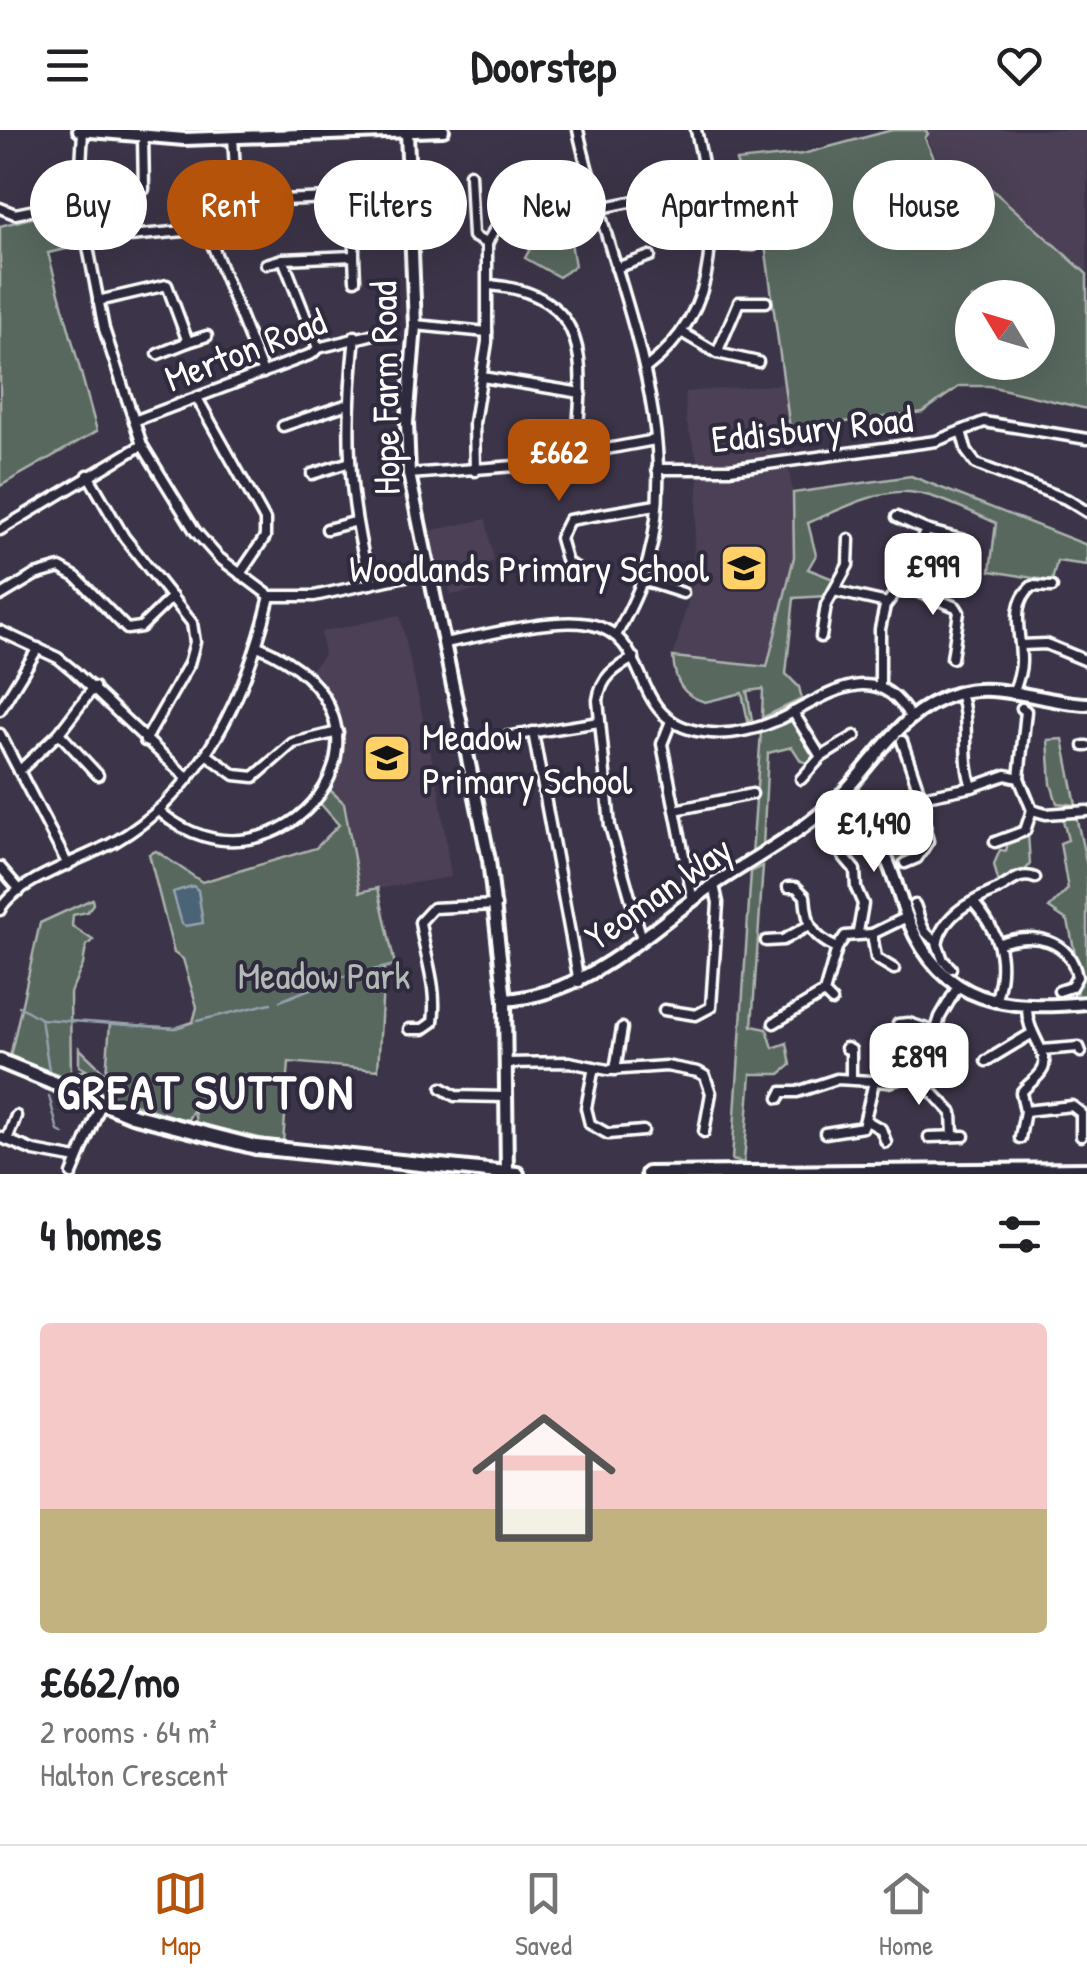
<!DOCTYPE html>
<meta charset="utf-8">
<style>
body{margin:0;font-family:"Patrick Hand",sans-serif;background:#f6f6f6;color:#202124;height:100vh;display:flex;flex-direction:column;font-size:38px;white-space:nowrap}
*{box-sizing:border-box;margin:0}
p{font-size:32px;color:#757577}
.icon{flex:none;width:55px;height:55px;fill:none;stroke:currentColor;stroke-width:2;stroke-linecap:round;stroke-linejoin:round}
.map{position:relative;height:1044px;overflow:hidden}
.details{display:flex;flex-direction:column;background:#fff;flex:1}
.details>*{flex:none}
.top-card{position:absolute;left:30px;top:30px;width:1028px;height:90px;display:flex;gap:20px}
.needle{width:65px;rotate:308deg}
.controls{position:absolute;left:955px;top:150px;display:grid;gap:20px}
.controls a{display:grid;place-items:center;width:100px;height:100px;border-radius:50%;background:#fff;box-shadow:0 10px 40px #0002;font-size:50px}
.price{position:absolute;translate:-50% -85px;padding:0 22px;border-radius:20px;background:#fff;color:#222;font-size:32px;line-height:65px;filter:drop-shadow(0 2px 5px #0008)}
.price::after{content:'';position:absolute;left:50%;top:60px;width:30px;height:22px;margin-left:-15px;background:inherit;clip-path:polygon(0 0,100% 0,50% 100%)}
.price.on{background:#b45309;color:#fff}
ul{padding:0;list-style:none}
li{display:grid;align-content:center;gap:20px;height:530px;padding:0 40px}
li+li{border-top:2px solid #e0e0e0}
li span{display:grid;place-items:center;height:310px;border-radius:10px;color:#555}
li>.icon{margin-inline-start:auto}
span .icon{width:180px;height:180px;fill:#fffc;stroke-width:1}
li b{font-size:42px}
h2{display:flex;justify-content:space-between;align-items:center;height:120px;padding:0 40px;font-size:42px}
.chip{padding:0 35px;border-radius:45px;background:#fff;box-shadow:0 10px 40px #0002;font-size:35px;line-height:90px}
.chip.on{background:#b45309;color:#fff}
header{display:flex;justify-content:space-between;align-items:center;height:130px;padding:0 40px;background:#fff;font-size:45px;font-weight:800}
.dock{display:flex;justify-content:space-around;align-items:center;height:140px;border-top:2px solid #e0e0e0;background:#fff;font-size:28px;color:#757577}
.dock a{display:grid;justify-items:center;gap:5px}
.dock .on{color:#b45309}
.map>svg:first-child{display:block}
.built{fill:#4b4055}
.green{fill:#59675e;stroke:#acb3ae;stroke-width:2.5;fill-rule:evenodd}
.water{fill:#4c6476;stroke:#94a2ad;stroke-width:2.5}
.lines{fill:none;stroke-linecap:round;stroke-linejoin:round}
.stream{stroke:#94a2ad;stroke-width:2.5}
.minor-casing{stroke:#fff;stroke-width:15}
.tertiary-casing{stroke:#fff;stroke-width:18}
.primary-casing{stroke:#fff;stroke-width:20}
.minor{stroke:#2f2a3d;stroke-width:8}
.tertiary{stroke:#2f2a3d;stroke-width:10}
.primary{stroke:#2f2a3d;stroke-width:12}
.labels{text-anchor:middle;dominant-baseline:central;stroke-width:8;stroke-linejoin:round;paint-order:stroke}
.street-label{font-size:38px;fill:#fff;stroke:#2f2a3d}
.poi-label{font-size:38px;fill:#fff;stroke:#2f2a3d;text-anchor:end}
.park-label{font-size:38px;fill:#b4bbb7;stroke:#2f2a3d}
.district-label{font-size:48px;font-weight:bold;letter-spacing:2.5px;fill:#fff;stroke:#2f2a3d}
</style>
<header><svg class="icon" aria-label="menu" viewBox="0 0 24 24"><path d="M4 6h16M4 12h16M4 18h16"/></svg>Doorstep<svg class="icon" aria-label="heart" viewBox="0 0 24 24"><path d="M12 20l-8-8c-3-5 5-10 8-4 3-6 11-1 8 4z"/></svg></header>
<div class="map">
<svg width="1087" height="1044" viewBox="0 0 1087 1044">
<rect width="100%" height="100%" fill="#3c3448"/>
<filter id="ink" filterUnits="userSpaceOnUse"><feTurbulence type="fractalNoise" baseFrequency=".01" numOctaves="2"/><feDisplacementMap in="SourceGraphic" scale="20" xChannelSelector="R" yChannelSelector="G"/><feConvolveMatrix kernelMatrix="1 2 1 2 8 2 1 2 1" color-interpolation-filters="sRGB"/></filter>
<g filter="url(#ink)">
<g class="built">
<polygon points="925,0 1087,0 1087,189 954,72"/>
<polygon points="782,254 790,299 784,300 787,326 699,335 686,291 685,262"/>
<polygon points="788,334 793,363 794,427 767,537 673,527 698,433 693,431 699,345"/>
<polygon points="486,389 494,431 487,434 493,458 451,465 446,444 438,445 428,401"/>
<polygon points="400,485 439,660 451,747 360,762 344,673 330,660 340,636 341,593 333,571 310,540 324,525 321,502"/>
</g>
<g class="green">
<path d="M892,0h33l3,4 -3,4 29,65 25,-25 108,96v135l-98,-23h-29l-37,26 -133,17 -24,-177 -30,-91 67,-7zM972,168h66v64h-66z"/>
<polygon points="73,77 80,116 48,123 97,301 0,356 0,96"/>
<polygon points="530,78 542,101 568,95 575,136 559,147 525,128 537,106 520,84"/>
<path d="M911,346l176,69v20l-30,-4 -5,20 -62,-10 6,-48c-92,-42 -95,-41 -188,0l8,32 -8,14 28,11 -10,16 -32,2 -8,76 13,13 3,12 -40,19 1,-29 -16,2 5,29 -4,1 -6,-28 -37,9c-24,-7 -30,-21 -32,-45l94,10 27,-110 -1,-64z"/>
<polygon points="792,589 814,619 815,630 811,634 801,631 792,617 768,623 763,717 752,724 761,602"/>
<polygon points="1063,609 1076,675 1057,673 1051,654 1048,610"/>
<polygon points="330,660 344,673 360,762 378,758 395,835 384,838 378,940 289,932 283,1013 196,994 194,979 187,991 82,957 76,951 77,942 86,940 79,936 79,918 106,944 110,893 175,898 193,892 197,877 183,829 174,823 149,724 156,721 202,752 316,718 339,695 319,672"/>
<polygon points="1062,686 1076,686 1087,736 1087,868 1076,867 1079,842 1068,791 1049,778 1068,759 1060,713 1068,710"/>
<polygon points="882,689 891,701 899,695 918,696 924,704 923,716 914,727 902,724 904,738 900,739 876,697"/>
<polygon points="1028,703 1030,734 1024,742 999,755 994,734 1000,720 1006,721 1008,712"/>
<polygon points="763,736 752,896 767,899 773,918 787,913 791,935 780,944 751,944 744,1033 732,1030 751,742"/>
<polygon points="92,769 93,774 87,782 73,785 72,796 93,810 86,816 83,835 70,863 71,949 10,927 40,793"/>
</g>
<polygon class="water" points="193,756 198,760 203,793 186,796 182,794 173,762"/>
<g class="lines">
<g class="stream">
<polyline points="280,871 337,848 395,835"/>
<polyline points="19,876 41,889 175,898 185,895"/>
<polyline points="41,889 49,940"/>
<polyline points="197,891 271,873"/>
<polyline points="49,966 58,1001 64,1004"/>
</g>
<g class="minor-casing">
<g id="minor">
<path d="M578,0c30,142 116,304 64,450 -6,19 -17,38 -26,56"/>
<polyline points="83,1 79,71 104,199 142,315 195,401 218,427 270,466 314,466 429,441"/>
<polyline points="143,7 144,59"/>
<polyline points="233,7 236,56"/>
<polyline points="470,44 473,106 487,114"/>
<polyline points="0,78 15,84 79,71"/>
<polyline points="596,79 706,56"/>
<polyline points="206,99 263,243"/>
<polyline points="86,110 206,99 280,70 410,65"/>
<polyline points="711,113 754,115"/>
<polyline points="354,126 355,150"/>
<polyline points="266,134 283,129"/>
<polyline points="616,138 650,126"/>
<path d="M489,155c109,9 94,89 86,171"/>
<polyline points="98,171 167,155 188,212 158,224"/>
<polyline points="415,195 487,202"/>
<polyline points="683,203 717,223 739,172 766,172"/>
<path d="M355,206c-10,93 -8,157 15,248"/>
<polyline points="188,212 207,206"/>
<polyline points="318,218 283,129 354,126 354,112"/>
<polyline points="717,223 758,232"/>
<path d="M646,238c80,-61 70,-149 50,-238"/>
<polyline points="482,247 581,263"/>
<polyline points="197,268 265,390 265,407 240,444"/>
<polyline points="134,291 312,224 318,218 378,203"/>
<polyline points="283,296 348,274"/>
<polyline points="961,301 967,322 976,334 1066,369 1087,382"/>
<polyline points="657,339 730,339 936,311 984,292 1087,309"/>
<path d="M475,341l-1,-48 13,-81v-98c17,-43 63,-48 104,-54"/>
<polyline points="312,344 347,333"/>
<polyline points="409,344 515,336 655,310"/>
<polyline points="88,345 124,407 192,493 195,512 189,534 145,611"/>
<polyline points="897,387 926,400 967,411"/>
<polyline points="327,399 354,392"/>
<polyline points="0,400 142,315"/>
<polyline points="575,437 567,433 560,408 569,390 656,375"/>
<polyline points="642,450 683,463"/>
<polyline points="901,455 956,477 959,482 952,528"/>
<polyline points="834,461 887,473"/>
<polyline points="0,466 35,445 60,438 76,447 127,499 141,497 172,467"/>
<polyline points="0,501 58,528 74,541 187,648"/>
<polyline points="821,507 826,475 848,435 849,409"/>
<path d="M444,513c41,-7 106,-26 145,-19 70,14 34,103 122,109 21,2 47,-4 67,-13 43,-20 97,-66 132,-3"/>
<polyline points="1021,515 1046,514 1087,531"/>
<path d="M634,528c-19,10 -33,19 -36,42l12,126 32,113"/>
<polyline points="880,558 880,499 885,476 901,455 926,400"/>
<path d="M960,563c11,32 1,62 12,94"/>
<path d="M1013,564c4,-11 8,-21 8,-32 1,-26 -13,-56 11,-76l20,1"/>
<polyline points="0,580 38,518"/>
<polyline points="793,582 821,627 855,606"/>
<polyline points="671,591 662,614 693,771"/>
<polyline points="533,602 579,852"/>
<polyline points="59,603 98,645"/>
<polyline points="0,604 68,735"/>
<polyline points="902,611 921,667 918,671 928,711 917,728 905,733"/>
<polyline points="467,613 599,592"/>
<polyline points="1084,616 1087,616"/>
<polyline points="206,624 235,645 254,647 293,613 338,602"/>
<polyline points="19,641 59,603 94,557"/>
<polyline points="1019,648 1026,581 1022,578"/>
<polyline points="801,649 821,627"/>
<polyline points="921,667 972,657 1006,645 1019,648 1032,680 1046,684 1087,681"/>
<polyline points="675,680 752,664"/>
<path d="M159,681c118,102 276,-89 99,-165"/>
<polyline points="887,689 926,695"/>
<polyline points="995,712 1025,701 1032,680"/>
<polyline points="835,716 855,740 856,758 863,774 858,802"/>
<polyline points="0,737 20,760"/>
<path d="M788,757h8l9,9c2,27 5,40 32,52"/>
<path d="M973,772c28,32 35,60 22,100"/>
<path d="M915,775c6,14 5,29 23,36"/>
<path d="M0,780c14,-29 87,-52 116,-69 88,-51 132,-151 154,-245"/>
<polyline points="872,804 876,828 894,839"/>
<polyline points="766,811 783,810 808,796"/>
<path d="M1000,813c33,-11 70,-5 77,34l-6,10 -12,4"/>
<path d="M951,838l-8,-8 -6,-17c7,-30 35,-42 60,-53 14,-7 22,-18 38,-12"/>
<polyline points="832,871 824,863 837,818 845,806 872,804 907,787"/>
<polyline points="664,880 696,885 711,877 718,773 714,755"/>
<polyline points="774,893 824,863"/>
<polyline points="898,894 909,893 936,902"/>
<path d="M409,899h14l10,-7c5,-36 -8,-65 -13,-100l13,-14 63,-3"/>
<polyline points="846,918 851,920 851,949"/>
<polyline points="1042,920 1079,917 1081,922"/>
<polyline points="986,931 1031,904"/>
<polyline points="506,933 569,932 608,940 666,936 698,942 705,946 711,963 704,1002"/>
<polyline points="594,937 586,978 590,994 608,1004 643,1001"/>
<polyline points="615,940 622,898"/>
<polyline points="914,943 952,983 953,1005"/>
<polyline points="442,958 455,966 505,967"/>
<polyline points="779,968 782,962 797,962 837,949 888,952 907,947 927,929 940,887 958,856"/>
<polyline points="1025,981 1072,976 1081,983 1081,1006"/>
<polyline points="867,991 881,999 886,1012"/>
<polyline points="825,1003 863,997 874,952"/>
<polyline points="0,1007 34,1021 77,1029"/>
<polyline points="929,1007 964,1006"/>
<path d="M1020,1008l5,-27 -4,-18c6,-9 17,-14 22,-24 7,-17 -17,-35 -16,-62"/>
<polyline points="7,1010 16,986"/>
<polyline points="72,1044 101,974"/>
</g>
</g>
<g class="tertiary-casing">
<g id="tertiary">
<polyline points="79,0 184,9 443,0"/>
<polyline points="407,3 415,195 407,293 409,344 489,730 505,870 507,1044"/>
<path d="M838,668c15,15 31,28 41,46 15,25 19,52 30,78 35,84 98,88 178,81"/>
<path d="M505,870c87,-7 141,-69 210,-116 40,-27 83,-49 119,-82 42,-39 64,-92 124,-109 42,-11 87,10 129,11"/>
</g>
</g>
<g class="primary-casing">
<g id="primary">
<polyline points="0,931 132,985 256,1017 517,1044"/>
<polyline points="648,1044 1087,1040"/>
</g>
</g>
<use href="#minor" class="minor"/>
<use href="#tertiary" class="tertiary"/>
<use href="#primary" class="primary"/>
</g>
</g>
<defs>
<g id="school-square" transform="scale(2.5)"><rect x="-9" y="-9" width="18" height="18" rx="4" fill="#ffd166" stroke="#2f2a3d"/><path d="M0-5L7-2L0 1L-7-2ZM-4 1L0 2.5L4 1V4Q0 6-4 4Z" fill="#111"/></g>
</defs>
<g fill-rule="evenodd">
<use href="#school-square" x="744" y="438"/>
<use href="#school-square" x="387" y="628"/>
</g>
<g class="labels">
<g class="street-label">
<text transform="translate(245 219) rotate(-21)">Merton Road</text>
<text transform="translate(384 258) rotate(-91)">Hope Farm Road</text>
<text transform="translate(812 298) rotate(-6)">Eddisbury Road</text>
<text transform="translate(658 762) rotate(-35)">Yeoman Way</text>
</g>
<g class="poi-label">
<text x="709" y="438">Woodlands Primary School</text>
<text x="422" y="606" text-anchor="start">Meadow<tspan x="422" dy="44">Primary School</tspan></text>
</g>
<g class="park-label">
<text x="324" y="845">Meadow Park</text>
</g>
<g class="district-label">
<text x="206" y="961">GREAT SUTTON</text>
</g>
</g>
</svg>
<div class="controls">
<a><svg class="needle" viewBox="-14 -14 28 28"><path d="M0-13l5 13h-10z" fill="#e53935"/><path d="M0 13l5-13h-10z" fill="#757577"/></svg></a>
</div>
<b class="price on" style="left:559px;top:374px">£662</b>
<b class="price" style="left:933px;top:488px">£999</b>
<b class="price" style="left:874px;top:745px">£1,490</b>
<b class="price" style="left:919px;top:978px">£899</b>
<div class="top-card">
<a class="chip">Buy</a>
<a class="chip on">Rent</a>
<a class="chip">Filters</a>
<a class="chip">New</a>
<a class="chip">Apartment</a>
<a class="chip">House</a>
</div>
</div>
<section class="details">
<h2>4 homes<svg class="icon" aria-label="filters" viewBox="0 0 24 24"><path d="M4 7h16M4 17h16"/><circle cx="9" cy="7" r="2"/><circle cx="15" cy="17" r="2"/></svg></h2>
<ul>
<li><span style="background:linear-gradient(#f6c9c9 60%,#c2b280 0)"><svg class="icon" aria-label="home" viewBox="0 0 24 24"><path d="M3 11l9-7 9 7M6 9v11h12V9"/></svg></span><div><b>£662/mo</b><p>2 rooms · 64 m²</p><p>Halton Crescent</p></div></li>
</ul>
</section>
<nav class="dock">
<a class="on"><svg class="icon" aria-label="map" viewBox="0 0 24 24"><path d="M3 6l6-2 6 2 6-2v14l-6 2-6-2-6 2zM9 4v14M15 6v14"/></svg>Map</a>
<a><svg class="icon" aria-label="saved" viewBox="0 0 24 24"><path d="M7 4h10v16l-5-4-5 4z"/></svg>Saved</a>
<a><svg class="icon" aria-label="home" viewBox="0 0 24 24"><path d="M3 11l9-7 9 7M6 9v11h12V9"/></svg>Home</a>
</nav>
